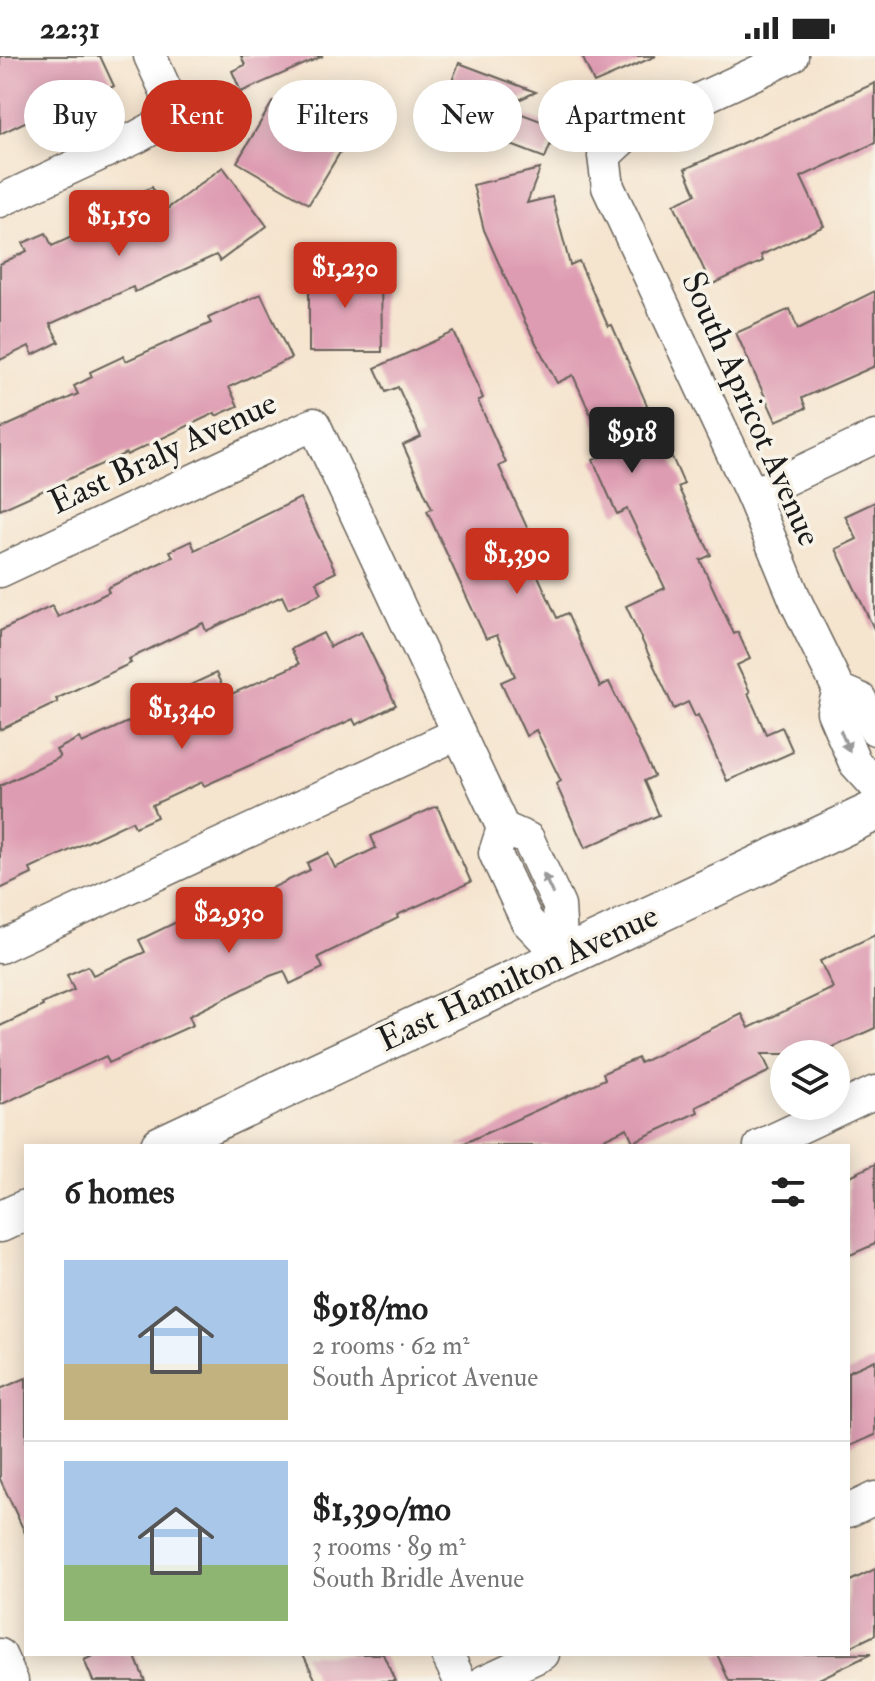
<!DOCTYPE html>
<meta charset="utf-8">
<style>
body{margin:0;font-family:"IM FELL Double Pica",serif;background:#f6f6f6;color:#222;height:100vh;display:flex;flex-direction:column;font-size:30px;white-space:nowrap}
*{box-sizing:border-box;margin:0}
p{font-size:26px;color:#767676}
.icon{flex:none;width:44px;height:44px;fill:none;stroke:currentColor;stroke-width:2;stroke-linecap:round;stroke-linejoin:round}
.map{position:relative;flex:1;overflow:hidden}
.side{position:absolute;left:24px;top:1088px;width:826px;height:512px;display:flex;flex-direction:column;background:#fff;border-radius:0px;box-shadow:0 4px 20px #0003}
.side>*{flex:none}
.guide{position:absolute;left:24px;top:24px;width:828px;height:72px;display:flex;gap:16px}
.fabs{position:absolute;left:770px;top:984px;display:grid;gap:16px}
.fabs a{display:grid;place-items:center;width:80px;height:80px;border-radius:50%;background:#fff;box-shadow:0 4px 20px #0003;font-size:40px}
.price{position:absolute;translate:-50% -68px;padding:0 18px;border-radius:8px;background:#c8321e;color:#fff;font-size:26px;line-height:52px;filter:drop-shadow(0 2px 4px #0008)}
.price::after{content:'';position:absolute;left:50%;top:48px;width:24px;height:18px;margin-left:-12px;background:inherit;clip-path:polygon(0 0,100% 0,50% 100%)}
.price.current{background:#222;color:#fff}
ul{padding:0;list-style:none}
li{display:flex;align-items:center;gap:24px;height:200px;padding:0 40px}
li+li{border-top:2px solid #e0e0e0}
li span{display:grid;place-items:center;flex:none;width:224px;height:160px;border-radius:0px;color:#555}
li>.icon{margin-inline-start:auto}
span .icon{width:96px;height:96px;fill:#fffc;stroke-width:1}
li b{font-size:34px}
h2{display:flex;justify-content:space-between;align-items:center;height:96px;padding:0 40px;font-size:34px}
.chip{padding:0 28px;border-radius:36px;background:#fff;box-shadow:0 4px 20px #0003;font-size:28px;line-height:72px}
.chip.current{background:#c8321e;color:#fff}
.status{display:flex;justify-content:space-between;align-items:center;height:56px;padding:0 40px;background:#fff;direction:ltr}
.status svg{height:22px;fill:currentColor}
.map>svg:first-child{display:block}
.building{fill:#de9cb2}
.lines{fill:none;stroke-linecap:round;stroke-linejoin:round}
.minor-casing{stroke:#68625a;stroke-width:35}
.tertiary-casing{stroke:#68625a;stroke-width:43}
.minor{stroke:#fff;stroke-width:32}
.tertiary{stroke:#fff;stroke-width:40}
.oneway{fill:#999}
.labels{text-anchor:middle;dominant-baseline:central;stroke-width:7;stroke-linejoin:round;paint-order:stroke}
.street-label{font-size:34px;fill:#1c1c1c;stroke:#f7f3e8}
</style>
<div class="status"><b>22:31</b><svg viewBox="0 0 49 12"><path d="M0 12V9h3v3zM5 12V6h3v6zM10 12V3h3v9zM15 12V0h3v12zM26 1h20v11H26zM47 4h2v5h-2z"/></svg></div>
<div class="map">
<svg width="875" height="1625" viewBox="0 0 875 1625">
<rect width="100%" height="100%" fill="#f7f3e8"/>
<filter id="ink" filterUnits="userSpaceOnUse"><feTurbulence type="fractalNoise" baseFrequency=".0125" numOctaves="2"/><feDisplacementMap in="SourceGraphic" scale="16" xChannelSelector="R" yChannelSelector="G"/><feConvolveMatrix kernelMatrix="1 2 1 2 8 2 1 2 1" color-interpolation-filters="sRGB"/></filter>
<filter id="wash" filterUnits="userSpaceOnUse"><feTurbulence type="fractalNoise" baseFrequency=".006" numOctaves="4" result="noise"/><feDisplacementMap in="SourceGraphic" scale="32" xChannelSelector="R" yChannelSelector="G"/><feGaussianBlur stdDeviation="1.8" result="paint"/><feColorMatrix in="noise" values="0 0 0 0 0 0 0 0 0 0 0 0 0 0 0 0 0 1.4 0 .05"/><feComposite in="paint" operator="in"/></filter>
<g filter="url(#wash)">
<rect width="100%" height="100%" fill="#f5e4ce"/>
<g id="blocks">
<g class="building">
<polygon points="0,0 100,0 114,30 92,42 84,27 44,46 48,55 0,78"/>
<polygon points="241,0 323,0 241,36 232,15 245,9"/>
<polygon points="582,0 656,0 594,27"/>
<polygon points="459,7 536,36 503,51 557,71 545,102 438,61"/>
<polygon points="875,27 875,87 801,121 824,170 761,199 763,205 711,229 674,148 696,138 685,113"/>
<polygon points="273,45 345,88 309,148 237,106"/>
<polygon points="223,111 267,170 220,205 216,199 135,236 133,231 50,268 59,286 33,299 29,290 0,304 0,208 27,195 23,187 46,177 52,190 135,152 129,141 152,131 163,156"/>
<polygon points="540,113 527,147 552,141 570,209 579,205 608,270 612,269 670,402 672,401 684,428 678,431 711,499 700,504 734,578 738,576 750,603 737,609 750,636 748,637 766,678 782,671 793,696 727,725 698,659 695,661 688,646 674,653 626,550 665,532 627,453 617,458 593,404 608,397 573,319 557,327 525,266 484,174 473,129"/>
<polygon points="309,212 381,212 382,296 309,296"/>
<polygon points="875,235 875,310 802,342 806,352 776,365 736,277 790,253 798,273"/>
<polygon points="261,238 291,302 229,331 238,350 216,360 215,357 127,399 126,397 0,454 0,373 78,338 74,330 92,321 90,316 124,300 126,305 211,267 208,262"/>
<polygon points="454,276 483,342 478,345 506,407 499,410 534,487 525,491 557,562 567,557 600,631 609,626 654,720 644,725 659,759 585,792 556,728 561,725 536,674 526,680 501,626 515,620 497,579 486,583 427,455 432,453 403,389 421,381 398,331 386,336 375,312"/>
<polygon points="300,442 336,516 316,526 322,537 288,553 282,540 206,575 203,567 129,603 131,607 56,643 58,646 0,674 0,575 52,550 58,561 109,536 107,532 173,501 170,495 191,485 195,494"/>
<polygon points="875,446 875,575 836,493 857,483 845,460"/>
<polygon points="361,576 396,649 356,669 353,663 204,730 202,726 152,749 157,761 135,771 132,765 30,813 32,818 0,833 0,730 60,701 56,694 79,682 82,687 139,661 140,663 190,640 186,631 216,617 227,640 299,608 291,593 323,577 330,591"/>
<polygon points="437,750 471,826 397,859 398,862 318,901 323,912 290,928 284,915 270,920 189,960 193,969 109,1007 106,1000 0,1049 0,970 43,950 42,948 74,934 67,919 88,910 93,919 145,896 139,884 191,859 198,874 239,854 236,849 310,814 307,807 328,797 335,812 376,792 371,780"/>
<polygon points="875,879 875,972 818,998 762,998 770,1015 696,1051 698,1056 633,1086 627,1072 589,1090 458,1090 605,1023 603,1017 638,1002 640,1007 742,958 749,972 833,932 820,905"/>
<polygon points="875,1108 875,1188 848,1200 848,1121"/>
<polygon points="875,1304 875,1379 848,1391 848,1316"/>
<polygon points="26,1322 26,1479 0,1423 0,1333"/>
<polygon points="875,1513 875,1579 848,1592 848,1526"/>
<polygon points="97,1598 134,1598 145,1625 93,1625 84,1604"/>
<polygon points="303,1598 383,1598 395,1625 316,1625"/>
<polygon points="717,1598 871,1598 815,1625 729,1625"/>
</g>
</g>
</g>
<g filter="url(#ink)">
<use href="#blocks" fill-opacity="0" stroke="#68625a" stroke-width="2"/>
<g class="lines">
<g class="minor-casing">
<g id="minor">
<polyline points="792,0 631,75 604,100 608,131 752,439 797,548 839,634 860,643 875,673"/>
<polyline points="0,145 137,81 157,70 169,56 166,35 150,0"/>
<polyline points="752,439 875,381"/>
<polyline points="0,515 314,368 503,772 528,783 559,850 562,901"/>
<polyline points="839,634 833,656 855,707 875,729"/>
<polyline points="503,772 495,797 527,865 562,901"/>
<polyline points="0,891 459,677"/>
<polyline points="760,1090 875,1036"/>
<polyline points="848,1455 875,1442"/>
<polyline points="447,1598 460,1625"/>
<polyline points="0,1599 12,1625"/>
<polyline points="485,1625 543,1598"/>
</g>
</g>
<g class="tertiary-casing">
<g id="tertiary">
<polyline points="161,1090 875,755"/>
<polyline points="0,1166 26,1154"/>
</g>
</g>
<use href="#minor" class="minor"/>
<use href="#tertiary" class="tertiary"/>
</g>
<defs><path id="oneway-solid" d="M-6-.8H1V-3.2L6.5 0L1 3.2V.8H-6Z" transform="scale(2)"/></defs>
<g class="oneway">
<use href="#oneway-solid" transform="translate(845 685) rotate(66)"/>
<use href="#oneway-solid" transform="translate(548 828) rotate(-115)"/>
</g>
</g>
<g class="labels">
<g class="street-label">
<text transform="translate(751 353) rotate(66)">South Apricot Avenue</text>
<text transform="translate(163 397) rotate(-25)">East Braly Avenue</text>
<text transform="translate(518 922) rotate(-25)">East Hamilton Avenue</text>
</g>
</g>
</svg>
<div class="fabs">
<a><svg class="icon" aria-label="layers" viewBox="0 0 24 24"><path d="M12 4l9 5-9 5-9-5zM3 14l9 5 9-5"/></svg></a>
</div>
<b class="price" style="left:119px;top:202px">$1,150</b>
<b class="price" style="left:345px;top:254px">$1,230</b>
<b class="price current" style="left:632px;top:419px">$918</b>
<b class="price" style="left:517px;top:540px">$1,390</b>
<b class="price" style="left:182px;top:695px">$1,340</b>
<b class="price" style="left:229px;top:899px">$2,930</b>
<div class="guide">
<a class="chip">Buy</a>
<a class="chip current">Rent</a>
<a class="chip">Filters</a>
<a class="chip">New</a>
<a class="chip">Apartment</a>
</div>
<section class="side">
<h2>6 homes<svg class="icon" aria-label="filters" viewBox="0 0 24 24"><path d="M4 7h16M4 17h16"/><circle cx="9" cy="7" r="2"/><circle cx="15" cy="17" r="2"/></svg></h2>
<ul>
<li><span style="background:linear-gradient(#a9c7e8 65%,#c2b280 0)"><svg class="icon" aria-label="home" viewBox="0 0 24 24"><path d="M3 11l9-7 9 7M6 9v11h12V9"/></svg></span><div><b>$918/mo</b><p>2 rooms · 62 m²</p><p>South Apricot Avenue</p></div></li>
<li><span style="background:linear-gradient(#a9c7e8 65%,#8fb573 0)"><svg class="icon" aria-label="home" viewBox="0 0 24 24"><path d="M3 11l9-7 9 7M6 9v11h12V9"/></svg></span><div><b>$1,390/mo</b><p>3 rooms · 89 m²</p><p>South Bridle Avenue</p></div></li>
</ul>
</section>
</div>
